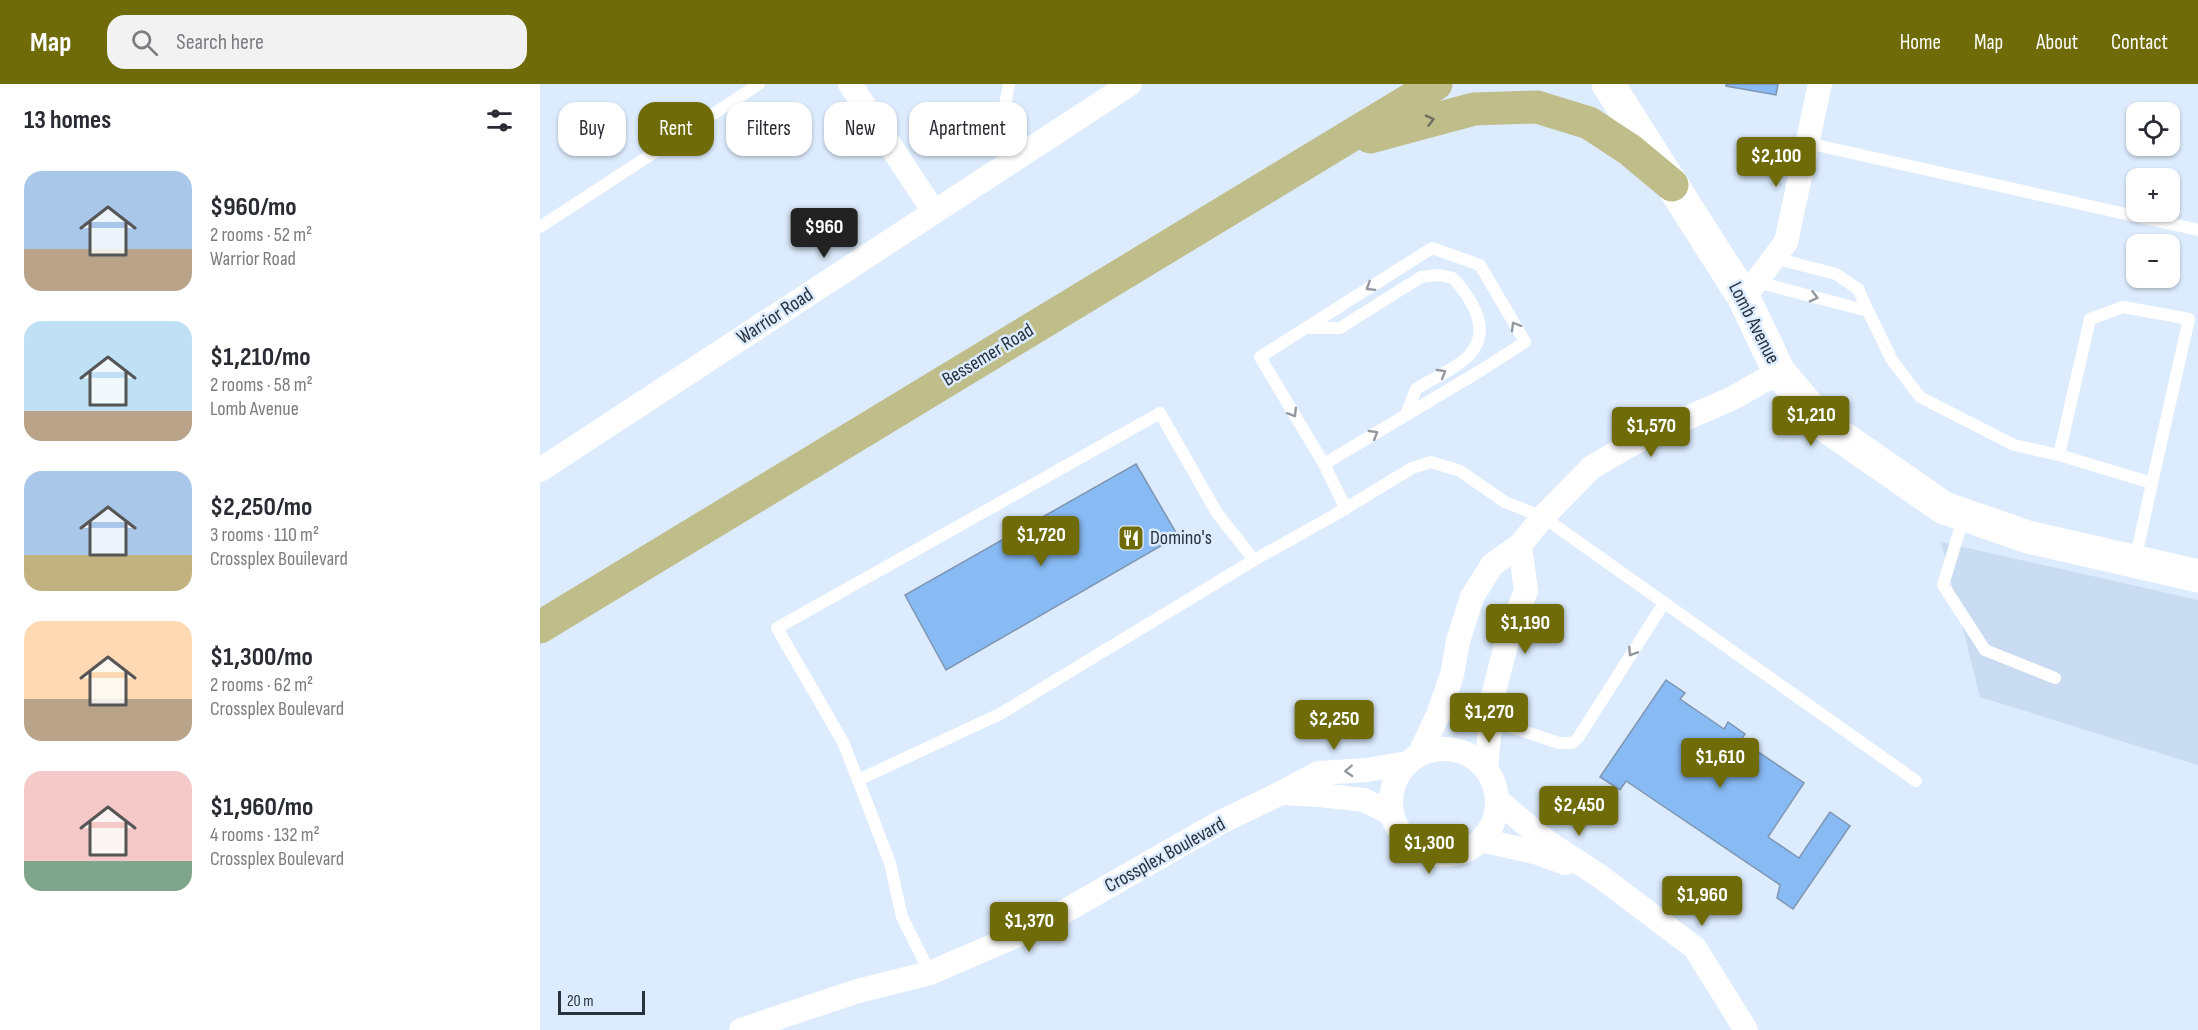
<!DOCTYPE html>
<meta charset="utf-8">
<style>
body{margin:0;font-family:"Sofia Sans Condensed",sans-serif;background:#f2f2f3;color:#2b2b33;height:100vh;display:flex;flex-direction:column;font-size:22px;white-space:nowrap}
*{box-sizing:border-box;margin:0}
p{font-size:20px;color:#7c7c81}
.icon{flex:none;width:33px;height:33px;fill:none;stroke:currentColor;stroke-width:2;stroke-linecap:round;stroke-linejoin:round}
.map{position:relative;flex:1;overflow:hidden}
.drawer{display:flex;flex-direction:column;background:#fff;width:540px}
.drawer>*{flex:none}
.top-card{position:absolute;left:18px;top:18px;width:570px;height:54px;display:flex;gap:12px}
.controls{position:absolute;left:1586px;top:18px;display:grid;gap:12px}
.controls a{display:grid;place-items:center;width:54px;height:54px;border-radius:12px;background:#fff;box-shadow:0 2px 4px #0004;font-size:30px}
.scale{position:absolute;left:18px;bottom:15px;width:87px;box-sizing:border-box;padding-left:6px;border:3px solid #28323d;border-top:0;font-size:16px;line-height:21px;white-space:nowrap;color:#28323d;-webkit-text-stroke:4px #dcebfd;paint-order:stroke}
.price{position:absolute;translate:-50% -51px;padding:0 14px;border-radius:6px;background:#6e6b08;color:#fff;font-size:20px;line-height:39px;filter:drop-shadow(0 2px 3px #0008)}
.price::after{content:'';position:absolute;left:50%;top:36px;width:18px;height:14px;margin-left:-9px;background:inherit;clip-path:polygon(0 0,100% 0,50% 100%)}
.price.on{background:#222;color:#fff}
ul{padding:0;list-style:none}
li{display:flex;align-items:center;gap:18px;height:150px;padding:0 24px}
li span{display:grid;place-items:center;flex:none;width:168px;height:120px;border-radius:18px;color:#555}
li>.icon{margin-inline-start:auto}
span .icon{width:72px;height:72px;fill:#fffc;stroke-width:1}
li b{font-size:26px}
h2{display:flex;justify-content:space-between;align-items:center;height:72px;padding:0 24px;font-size:26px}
.pill{padding:0 21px;border-radius:18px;background:#fff;box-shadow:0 2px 4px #0004;font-size:21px;line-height:54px}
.pill.on{background:#6e6b08;color:#fff}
header{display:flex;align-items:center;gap:36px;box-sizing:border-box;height:84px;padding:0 30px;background:#6e6b08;color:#fff}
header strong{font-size:28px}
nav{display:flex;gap:33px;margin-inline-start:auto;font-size:21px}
.search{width:420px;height:54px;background:#f2f2f3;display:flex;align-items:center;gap:15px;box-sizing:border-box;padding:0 21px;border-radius:18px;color:#7c7c81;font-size:22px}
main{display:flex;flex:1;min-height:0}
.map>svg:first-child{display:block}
.built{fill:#cadcf1}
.building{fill:#88baf4;stroke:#7f96b1;stroke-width:1.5}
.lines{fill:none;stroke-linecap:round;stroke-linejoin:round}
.lane{stroke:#fff;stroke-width:12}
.street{stroke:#fff;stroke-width:24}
.secondary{stroke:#fff;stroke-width:33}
.primary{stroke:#bfbe8b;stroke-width:33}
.oneway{stroke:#6c7160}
.oneway2{stroke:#94989e}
.labels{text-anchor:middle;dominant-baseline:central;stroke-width:5;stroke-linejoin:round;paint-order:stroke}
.street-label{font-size:20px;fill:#28323d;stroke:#dcebfd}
.poi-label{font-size:20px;fill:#28323d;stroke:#dcebfd;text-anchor:start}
</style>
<header>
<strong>Map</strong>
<div class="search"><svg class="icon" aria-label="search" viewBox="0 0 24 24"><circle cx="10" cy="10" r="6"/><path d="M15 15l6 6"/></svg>Search here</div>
<nav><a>Home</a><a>Map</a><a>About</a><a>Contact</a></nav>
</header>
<main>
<section class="drawer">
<h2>13 homes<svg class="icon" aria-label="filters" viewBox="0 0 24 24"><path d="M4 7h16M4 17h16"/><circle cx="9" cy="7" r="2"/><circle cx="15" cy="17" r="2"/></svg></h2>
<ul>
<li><span style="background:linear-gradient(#a9c7e8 65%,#b9a48a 0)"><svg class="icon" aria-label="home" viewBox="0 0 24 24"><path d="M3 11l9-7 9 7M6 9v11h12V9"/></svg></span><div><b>$960/mo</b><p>2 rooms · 52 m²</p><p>Warrior Road</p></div></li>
<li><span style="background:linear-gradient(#bfe0f5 75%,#b9a48a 0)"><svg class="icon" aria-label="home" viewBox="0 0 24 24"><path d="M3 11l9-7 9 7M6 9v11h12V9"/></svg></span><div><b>$1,210/mo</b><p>2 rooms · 58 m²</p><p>Lomb Avenue</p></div></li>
<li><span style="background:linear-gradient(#a9c7e8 70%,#c2b280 0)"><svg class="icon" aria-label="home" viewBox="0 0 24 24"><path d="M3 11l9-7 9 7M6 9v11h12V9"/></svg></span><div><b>$2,250/mo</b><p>3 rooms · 110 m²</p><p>Crossplex Bouilevard</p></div></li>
<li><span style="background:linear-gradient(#ffd9b3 65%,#b9a48a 0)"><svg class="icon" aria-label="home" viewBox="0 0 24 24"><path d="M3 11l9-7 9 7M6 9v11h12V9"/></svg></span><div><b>$1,300/mo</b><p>2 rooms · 62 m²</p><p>Crossplex Boulevard</p></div></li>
<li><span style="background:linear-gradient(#f6c9c9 75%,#7fa58c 0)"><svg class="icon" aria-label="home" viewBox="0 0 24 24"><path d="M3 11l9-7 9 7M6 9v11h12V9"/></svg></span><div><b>$1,960/mo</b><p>4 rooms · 132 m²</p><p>Crossplex Boulevard</p></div></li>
</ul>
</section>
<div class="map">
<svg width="1658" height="946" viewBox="0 0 1658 946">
<rect width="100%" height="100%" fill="#dcebfd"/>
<polygon class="built" points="1401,458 1658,516 1658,681 1440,613"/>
<g class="building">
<polygon points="1186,0 1238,0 1236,11 1186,2"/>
<polygon points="596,380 638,452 406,586 365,511"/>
<polygon points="1126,596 1145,609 1140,615 1184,645 1188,638 1205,650 1201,656 1264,699 1228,753 1259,774 1290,728 1310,742 1253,825 1237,814 1240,801 1086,697 1080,706 1060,693"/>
</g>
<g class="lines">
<g class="lane">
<polyline points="469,0 464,26 472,77"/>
<polyline points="1267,59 1658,146"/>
<polyline points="0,143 219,0"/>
<polyline points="1217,198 1328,227 1318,205 1296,190 1234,174"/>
<polyline points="1328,227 1352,276 1380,313 1474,361 1519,371 1612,399 1649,235 1583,223 1550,235 1519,371"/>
<path d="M766,244h34l81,-51 18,-2 14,3c17,19 39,50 18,75 -14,16 -38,25 -55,36l-10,26"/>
<polyline points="784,380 940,287 985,258 940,181 892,164 720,273 784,380 806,425"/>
<polyline points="1424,432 1403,501 1445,566 1515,594"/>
<polyline points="1595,477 1612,399"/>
<polyline points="950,636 1019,659 1032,659 1038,654 1124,519"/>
<polyline points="318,696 303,658 237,544 620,329 677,429 714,476"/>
<polyline points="390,889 362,833 350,779 318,696 460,630 714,476 793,432 872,384 891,378 920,387 965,418 1003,433 1376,697"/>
</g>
<g class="street">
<polyline points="310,0 394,128"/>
<polyline points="1204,214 1246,158 1280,0"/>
<polyline points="0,386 590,0"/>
<circle cx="904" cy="718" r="53"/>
<polyline points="879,671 898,631 912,591 918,557 932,513 952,481 980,461 1003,433 1052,383 1108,351 1193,314 1239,288"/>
<polyline points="946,684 953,612 969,549 986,507 980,461"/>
<polyline points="741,709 780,711 824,716 852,730"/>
<polyline points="957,716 1006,757 1061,793 1155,864 1206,946"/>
<polyline points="941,756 998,769 1025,779"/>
<polyline points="201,946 318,907 390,889 499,842 679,739 741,709 778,689 827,686 867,679"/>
</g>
<polyline class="secondary" points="1068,0 1204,214 1239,288 1283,340 1404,424 1488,453 1658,492"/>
<g class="primary">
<polyline points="830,53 934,25 997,23 1049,39 1090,66 1132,101"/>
<polyline points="0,543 896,0"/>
</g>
</g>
<defs><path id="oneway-chevron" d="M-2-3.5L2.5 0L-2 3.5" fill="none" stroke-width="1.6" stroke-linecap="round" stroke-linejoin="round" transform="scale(1.5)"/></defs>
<use class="oneway" href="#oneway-chevron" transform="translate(890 36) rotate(-15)"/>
<g class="oneway2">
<use href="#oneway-chevron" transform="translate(830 203) rotate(148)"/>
<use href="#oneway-chevron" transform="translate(1274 213) rotate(15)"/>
<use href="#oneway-chevron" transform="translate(975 242) rotate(-120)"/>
<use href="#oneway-chevron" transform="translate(902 289) rotate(-30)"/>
<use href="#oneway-chevron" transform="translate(753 329) rotate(59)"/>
<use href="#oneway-chevron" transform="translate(834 350) rotate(-31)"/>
<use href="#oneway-chevron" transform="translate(1092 568) rotate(123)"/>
<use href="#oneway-chevron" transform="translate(809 687) rotate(177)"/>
</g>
<defs>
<g id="restaurant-square" transform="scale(1.35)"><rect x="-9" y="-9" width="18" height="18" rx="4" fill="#6e6b08" stroke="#dcebfd"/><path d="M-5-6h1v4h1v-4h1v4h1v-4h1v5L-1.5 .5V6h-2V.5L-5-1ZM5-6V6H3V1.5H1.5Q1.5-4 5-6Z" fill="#fff"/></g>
</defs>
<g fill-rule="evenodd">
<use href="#restaurant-square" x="591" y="454"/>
</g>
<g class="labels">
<g class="street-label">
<text transform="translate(235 232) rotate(-33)">Warrior Road</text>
<text transform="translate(1214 239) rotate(63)">Lomb Avenue</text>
<text transform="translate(448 271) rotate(-31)">Bessemer Road</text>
<text transform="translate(625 771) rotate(-29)">Crossplex Boulevard</text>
</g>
<g class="poi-label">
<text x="610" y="454">Domino's</text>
</g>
</g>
</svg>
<div class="controls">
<a><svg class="icon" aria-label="locate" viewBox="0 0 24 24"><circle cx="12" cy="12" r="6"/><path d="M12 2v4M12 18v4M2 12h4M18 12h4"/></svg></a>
<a>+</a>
<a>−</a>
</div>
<div class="scale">20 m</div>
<b class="price" style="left:1236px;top:104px">$2,100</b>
<b class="price on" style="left:284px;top:175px">$960</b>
<b class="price" style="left:1271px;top:363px">$1,210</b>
<b class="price" style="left:1111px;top:374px">$1,570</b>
<b class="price" style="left:501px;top:483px">$1,720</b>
<b class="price" style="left:985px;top:571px">$1,190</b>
<b class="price" style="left:949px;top:660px">$1,270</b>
<b class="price" style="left:794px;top:667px">$2,250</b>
<b class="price" style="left:1180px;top:705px">$1,610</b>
<b class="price" style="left:1039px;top:753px">$2,450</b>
<b class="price" style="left:889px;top:791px">$1,300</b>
<b class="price" style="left:1162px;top:843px">$1,960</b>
<b class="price" style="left:489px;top:869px">$1,370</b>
<div class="top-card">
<a class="pill">Buy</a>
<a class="pill on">Rent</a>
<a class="pill">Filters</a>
<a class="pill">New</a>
<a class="pill">Apartment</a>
</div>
</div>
</main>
